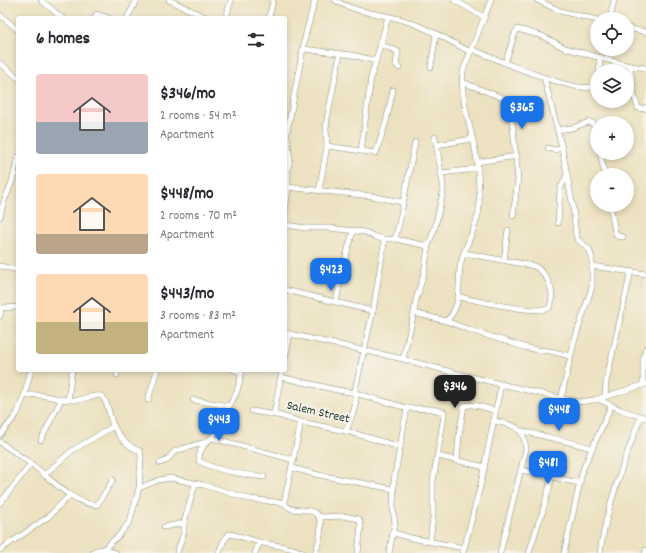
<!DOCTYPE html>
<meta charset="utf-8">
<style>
body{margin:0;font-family:Dekko,sans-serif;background:#f2f2f3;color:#2b2b33;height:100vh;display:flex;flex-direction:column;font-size:15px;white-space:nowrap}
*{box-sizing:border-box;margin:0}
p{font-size:13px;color:#7c7c81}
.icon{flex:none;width:22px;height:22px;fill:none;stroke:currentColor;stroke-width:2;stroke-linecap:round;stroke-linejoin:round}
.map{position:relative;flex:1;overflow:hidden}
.panel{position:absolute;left:16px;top:16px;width:271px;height:356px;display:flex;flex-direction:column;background:#fff;border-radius:4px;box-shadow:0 2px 6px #0003}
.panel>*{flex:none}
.fabs{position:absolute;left:590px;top:12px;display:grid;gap:8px}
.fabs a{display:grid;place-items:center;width:44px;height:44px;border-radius:50%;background:#fff;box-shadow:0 2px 6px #0003;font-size:20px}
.price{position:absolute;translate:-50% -34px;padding:0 9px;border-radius:8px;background:#1a73e8;color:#fff;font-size:13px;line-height:26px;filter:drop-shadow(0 1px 2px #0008)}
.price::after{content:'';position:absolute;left:50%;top:24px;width:12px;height:9px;margin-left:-6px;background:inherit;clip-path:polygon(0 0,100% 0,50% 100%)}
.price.current{background:#222;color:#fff}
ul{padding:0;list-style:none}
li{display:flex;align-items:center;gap:12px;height:100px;padding:0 20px}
li span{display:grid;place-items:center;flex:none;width:112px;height:80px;border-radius:4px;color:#555}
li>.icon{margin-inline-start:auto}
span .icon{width:48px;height:48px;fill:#fffc;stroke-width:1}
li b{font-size:17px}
h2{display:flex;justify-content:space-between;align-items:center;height:48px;padding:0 20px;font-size:17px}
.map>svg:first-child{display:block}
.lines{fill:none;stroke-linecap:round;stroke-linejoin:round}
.minor-casing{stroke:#868f7a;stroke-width:6}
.minor{stroke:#fff;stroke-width:5}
.labels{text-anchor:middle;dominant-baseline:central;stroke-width:4;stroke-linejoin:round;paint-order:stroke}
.street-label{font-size:13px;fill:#1f3d34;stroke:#f7f3e8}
</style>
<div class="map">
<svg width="646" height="553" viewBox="0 0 646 553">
<rect width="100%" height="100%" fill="#f7f3e8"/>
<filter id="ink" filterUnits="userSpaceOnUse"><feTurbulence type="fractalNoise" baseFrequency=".025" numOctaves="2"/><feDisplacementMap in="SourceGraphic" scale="8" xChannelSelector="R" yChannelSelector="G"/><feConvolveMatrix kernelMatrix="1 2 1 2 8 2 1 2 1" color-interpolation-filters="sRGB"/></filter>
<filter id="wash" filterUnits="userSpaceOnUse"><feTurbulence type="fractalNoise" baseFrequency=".012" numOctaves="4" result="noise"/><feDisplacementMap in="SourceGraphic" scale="16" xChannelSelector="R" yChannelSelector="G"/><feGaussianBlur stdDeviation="0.9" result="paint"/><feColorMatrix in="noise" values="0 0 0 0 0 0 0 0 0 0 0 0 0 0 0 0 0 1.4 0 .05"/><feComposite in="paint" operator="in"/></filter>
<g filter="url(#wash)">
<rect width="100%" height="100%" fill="#ece1c0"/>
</g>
<g filter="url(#ink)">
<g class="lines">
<g class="minor-casing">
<g id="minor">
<polyline points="41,0 62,18"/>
<polyline points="169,0 207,18"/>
<path d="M335,0c22,14 49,13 74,22 21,7 41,19 61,30"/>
<polyline points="454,0 484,17"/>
<polyline points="537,0 560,11 597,20"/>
<polyline points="0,15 18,30"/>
<polyline points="94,18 97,14 109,18"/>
<polyline points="127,18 137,0"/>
<polyline points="226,18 231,0"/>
<polyline points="269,18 273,0"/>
<polyline points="610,19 614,0"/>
<polyline points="627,28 646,32"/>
<polyline points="382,45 397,51 398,53 396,64 399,68"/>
<polyline points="304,49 352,55 376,61"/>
<path d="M471,49c23,9 100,43 120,38 4,-1 5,-3 6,-7"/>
<polyline points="0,63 18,78"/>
<polyline points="505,63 515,33 518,29 542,36 565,48 630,66 646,68"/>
<polyline points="630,66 634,95 638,108 644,109 646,107"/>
<polyline points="431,67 436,34"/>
<polyline points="599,71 600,58"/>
<polyline points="544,77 562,148 573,207 576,236 578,240 589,249 592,258 592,287 574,342 561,399"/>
<polyline points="462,82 503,98 508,104 513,127 518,179 513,216"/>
<polyline points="558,130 572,128 589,122 593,123 597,139"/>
<polyline points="437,145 472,139"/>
<polyline points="327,146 376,153 386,122 393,90"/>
<polyline points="548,148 554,150 562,148"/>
<polyline points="361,151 371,78 388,17"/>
<polyline points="600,153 605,175"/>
<polyline points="477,162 517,156"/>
<polyline points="441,173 468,170 478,167"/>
<polyline points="286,187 371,196 402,202"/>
<polyline points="319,191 327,146 326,128 327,119 340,54"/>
<polyline points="610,205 615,231 617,236 623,237"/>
<polyline points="285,214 288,187 288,168 290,159 287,137 287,132 306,33 315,0"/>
<polyline points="0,217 3,204 12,182 18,157"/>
<polyline points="558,223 560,189 567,175"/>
<polyline points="285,225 306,228 329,228 365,232 373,236 383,239 395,239 428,246"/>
<polyline points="395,239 399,224 415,142"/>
<polyline points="504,260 508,230"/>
<polyline points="0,266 18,270"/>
<polyline points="592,266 646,274"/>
<polyline points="285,290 373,311"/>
<path d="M459,297c16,3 78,18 90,11 8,-15 -2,-35 -15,-42l-70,-13"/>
<polyline points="336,302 342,271 353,231"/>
<polyline points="0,308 18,307"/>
<polyline points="414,313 446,321 470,330 524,347 537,350 550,351 570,356"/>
<polyline points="0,316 1,308"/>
<path d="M446,321c16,-13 12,-36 14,-54 3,-18 14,-34 18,-52 3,-11 0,-33 0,-45 -2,-33 -19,-65 -15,-99l28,-71"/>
<polyline points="285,333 403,359 455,373 572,401 579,402 594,400 646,384"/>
<polyline points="285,359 290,334"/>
<polyline points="403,359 414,313 416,300 424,273 428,246 435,227 443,192 443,184 435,137"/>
<polyline points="234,370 242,372"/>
<path d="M242,370c-1,7 -3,14 -5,21 -2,6 -6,11 -9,17 -4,11 -8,21 -16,29 -7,7 -14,13 -13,24 16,9 47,14 65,16"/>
<polyline points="282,370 274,414 301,422 346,431 400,447"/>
<polyline points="117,375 118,370"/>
<polyline points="281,377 337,390 355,393 407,408 432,409 444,412 444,416 433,481 433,516 430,542"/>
<polyline points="643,385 643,359 646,348"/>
<path d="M24,396c17,-5 36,6 53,4 9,-1 16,-6 25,-4 7,8 7,20 11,29 5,11 15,22 27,26l1,6 -2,31"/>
<polyline points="605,397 606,382 631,271"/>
<polyline points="598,399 621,410 646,418"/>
<polyline points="68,400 72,370"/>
<polyline points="148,400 157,370"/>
<polyline points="193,400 229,406"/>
<polyline points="252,411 276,415"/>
<path d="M494,421c20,4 30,5 32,28l-26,104"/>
<path d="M301,422l-17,81c8,10 16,5 26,8 18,3 9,31 5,42"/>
<path d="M346,431c4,-10 9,-20 10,-31 0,-3 -1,-7 -1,-10l18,-79 11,-67 -1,-5"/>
<path d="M522,431c23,6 46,10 69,17"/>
<polyline points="0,435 17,414 24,396 31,370"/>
<polyline points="212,438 294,460"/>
<polyline points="41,440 61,400"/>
<path d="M0,442c11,8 23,16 34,24 18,14 38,37 63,39l16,-25"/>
<polyline points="438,456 485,467"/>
<path d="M457,461l2,-26 5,-29c11,-3 22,2 32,5"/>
<polyline points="160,463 166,461 175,451 206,442"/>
<polyline points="292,468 319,475 393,489"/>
<polyline points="521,470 579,483"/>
<polyline points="44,475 73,450 114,426"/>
<polyline points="0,503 31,464"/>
<polyline points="319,517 344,516 359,519 361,525 358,553"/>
<polyline points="164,527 184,523"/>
<polyline points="394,533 411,538 464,548"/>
<polyline points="104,549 116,553"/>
<polyline points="0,550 48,517 70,495"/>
<polyline points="93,553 96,550 104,549 120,534 130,521 139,488 159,480 170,478 204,485 250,499 284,503"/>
<polyline points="177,553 184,532 184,523 195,484"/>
<path d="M219,553l4,-11 6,-8c12,2 23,6 34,9 13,3 28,3 40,10"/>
<polyline points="255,553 260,542"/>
<polyline points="389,553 395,523 393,509 394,480 407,408"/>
<polyline points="463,553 481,483 501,385"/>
<polyline points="529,553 538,524 542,514 552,477"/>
<polyline points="564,553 583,469 611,406"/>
<path d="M600,553c6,-44 25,-95 41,-137"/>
<polyline points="645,553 646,550"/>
</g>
</g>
<use href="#minor" class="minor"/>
</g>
</g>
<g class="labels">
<g class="street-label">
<text transform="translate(318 413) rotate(13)">Salem Street</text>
</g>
</g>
</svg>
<div class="fabs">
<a><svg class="icon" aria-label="locate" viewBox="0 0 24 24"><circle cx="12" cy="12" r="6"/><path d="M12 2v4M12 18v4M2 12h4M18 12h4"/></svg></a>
<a><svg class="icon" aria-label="layers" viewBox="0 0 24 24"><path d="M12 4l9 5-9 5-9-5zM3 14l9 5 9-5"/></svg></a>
<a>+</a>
<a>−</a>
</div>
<b class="price" style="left:522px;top:130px">$365</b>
<b class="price" style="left:331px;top:292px">$423</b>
<b class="price current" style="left:455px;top:409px">$346</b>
<b class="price" style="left:559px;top:432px">$448</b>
<b class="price" style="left:219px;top:442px">$443</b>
<b class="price" style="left:548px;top:485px">$481</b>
<section class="panel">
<h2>6 homes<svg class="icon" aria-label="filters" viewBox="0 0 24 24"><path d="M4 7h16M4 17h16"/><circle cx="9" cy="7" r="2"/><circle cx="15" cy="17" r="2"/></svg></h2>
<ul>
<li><span style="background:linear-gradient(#f6c9c9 60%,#9aa5b1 0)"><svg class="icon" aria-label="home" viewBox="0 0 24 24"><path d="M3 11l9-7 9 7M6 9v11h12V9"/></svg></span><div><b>$346/mo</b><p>2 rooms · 54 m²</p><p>Apartment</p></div></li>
<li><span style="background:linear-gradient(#ffd9b3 75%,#b9a48a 0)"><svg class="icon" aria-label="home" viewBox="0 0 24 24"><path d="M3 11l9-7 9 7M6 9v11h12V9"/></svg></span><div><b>$448/mo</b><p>2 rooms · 70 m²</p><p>Apartment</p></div></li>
<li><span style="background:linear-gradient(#ffd9b3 60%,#c2b280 0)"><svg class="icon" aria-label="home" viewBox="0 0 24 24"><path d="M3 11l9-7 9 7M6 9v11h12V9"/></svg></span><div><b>$443/mo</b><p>3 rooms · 83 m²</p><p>Apartment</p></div></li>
</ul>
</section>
</div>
